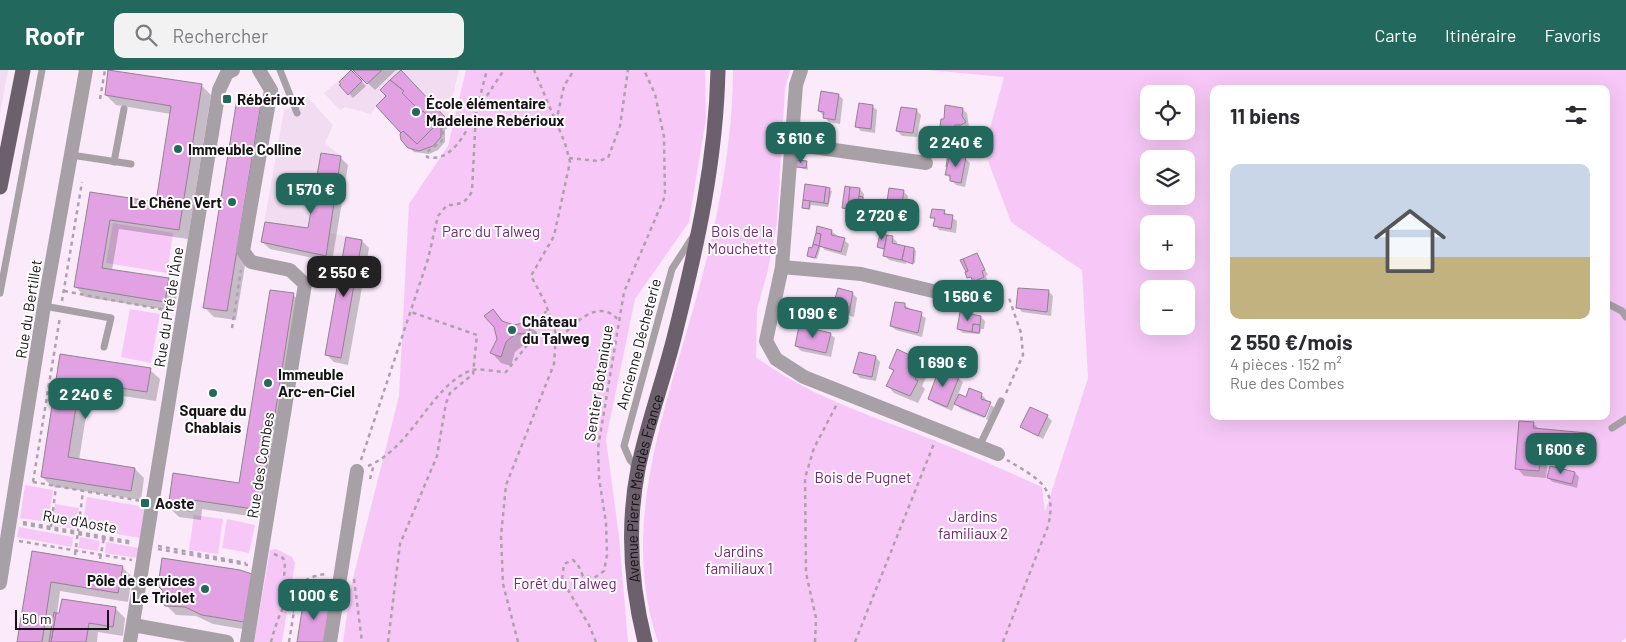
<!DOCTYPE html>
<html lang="fr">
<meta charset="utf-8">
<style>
body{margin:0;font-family:Barlow,sans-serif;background:#f2f2f3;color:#2b2b33;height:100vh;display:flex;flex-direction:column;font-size:19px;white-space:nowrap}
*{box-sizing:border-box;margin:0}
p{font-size:16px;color:#7c7c81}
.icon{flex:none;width:28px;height:28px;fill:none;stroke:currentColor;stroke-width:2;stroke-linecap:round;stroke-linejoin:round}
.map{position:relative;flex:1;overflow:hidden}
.side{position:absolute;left:1210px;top:15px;width:400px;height:335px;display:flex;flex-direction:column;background:#fff;border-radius:10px;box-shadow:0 5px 20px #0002}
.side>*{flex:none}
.controls{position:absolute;left:1140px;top:15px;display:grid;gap:10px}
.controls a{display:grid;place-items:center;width:55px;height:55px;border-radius:10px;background:#fff;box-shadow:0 5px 20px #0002;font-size:25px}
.scale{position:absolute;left:15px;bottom:12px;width:94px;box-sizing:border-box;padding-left:5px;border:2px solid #171217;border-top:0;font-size:14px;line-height:18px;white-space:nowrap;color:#171217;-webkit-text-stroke:4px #fdfdfd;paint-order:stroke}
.price{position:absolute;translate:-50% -42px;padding:0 11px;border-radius:10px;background:#22685c;color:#fff;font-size:16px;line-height:32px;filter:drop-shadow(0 1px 2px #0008)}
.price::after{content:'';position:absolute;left:50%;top:30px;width:15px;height:11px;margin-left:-8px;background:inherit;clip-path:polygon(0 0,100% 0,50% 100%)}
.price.current{background:#222;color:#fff}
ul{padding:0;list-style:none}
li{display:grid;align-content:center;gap:10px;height:265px;padding:0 20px}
li span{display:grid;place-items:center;height:155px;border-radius:10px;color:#555}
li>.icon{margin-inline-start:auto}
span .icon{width:90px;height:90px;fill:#fffc;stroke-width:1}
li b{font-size:21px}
h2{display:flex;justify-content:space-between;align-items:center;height:60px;padding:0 20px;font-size:21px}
header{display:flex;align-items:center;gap:30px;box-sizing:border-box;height:70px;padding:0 25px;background:#22685c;color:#fff}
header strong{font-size:24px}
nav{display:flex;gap:28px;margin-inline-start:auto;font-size:18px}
.search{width:350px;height:45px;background:#f2f2f3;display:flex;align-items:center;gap:12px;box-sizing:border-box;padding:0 18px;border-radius:10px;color:#7c7c81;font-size:19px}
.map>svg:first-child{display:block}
.built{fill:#f1dcf1}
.green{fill:#f7c8f7;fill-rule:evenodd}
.shadow{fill:#0003}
.building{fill:#e1a1e2;stroke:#918391}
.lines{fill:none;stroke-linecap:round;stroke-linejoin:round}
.path{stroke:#aea1ae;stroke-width:2.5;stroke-dasharray:4 4;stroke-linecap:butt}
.lane{stroke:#a7a1a7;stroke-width:7}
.street{stroke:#a7a1a7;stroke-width:14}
.primary{stroke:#6b606b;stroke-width:15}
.poi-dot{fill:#22685c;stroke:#fdfdfd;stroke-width:2}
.labels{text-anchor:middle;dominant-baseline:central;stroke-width:4;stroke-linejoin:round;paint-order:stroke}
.poi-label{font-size:15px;font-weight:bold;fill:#171217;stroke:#fdfdfd;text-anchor:start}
.park-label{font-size:15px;fill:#732875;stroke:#fdfdfd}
.street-label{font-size:15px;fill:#171217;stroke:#fdfdfd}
</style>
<header>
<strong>Roofr</strong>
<div class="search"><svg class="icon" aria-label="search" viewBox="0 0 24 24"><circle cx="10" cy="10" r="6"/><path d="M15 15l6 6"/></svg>Rechercher</div>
<nav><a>Carte</a><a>Itinéraire</a><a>Favoris</a></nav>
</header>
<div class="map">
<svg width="1626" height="572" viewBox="0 0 1626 572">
<rect width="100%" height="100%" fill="#faeafa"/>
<g class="built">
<polygon points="0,0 8,0 0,44"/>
<polygon points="351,0 459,0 447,49 438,71 424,80 414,80 404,75 401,63 376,36 371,44 345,37 340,40 324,23"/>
<polygon points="307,27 333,55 325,73 341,86 330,163 362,170 341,288 325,285 342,190 261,172 284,40 295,37"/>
</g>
<g class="green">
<polygon points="466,0 705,0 706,48 689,152 635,229 606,369 619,467 628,572 343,572 351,516 399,326 409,134 448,76"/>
<path d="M733,0h57l-5,19 -8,133 -9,48 -11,40 -1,47c55,41 119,60 182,85 35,14 70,30 104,45l3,25 43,-134 -6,-108 -71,-48 -27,-72 20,-73 -75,-7h697v568l-5,4h-963c-43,-126 17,-255 47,-377 16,-62 28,-132 28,-195zM1214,19h392v327h-392zM1149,24h37v37h-37zM1149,89h37v37h-37zM1149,154h37v37h-37zM1149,219h37v37h-37z"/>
<polygon points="113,153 173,163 167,203 106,193"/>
<polygon points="130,239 160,244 151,293 121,287"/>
<polygon points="25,415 53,420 48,452 20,448"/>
<polygon points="87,427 145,437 140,468 82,458"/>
<polygon points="55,434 79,438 76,459 52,455"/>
<polygon points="194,445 223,449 218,484 189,480"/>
<polygon points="227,449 255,455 249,483 222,478"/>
<polygon points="19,457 73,467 72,477 17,467"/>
<polygon points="80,467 100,471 98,481 78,478"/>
<polygon points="106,472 139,478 137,488 105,483"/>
<polygon points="276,479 292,487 295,493 282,572 254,572 270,480"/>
</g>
<g class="shadow">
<polygon points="354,0 396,0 375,20"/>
<polygon points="352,1 366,16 353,28 341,15"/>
<polygon points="401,2 452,55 445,60 445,72 438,80 429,84 414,82 405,74 403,63 388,26"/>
<polygon points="201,15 211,25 188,169 119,159 112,200 168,209 178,218 174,241 85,227 76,217 91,123 157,133 171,44 116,35 106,25"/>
<polygon points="838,25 843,29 840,54 829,52 819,41"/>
<polygon points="261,28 271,38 236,250 214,247 204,237"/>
<polygon points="872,36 877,40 875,63 861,61 857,57"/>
<polygon points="962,39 967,43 969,57 959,59 958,62 946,61 941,56"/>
<polygon points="916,40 921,45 917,67 902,66 897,61"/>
<polygon points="812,58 813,62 805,60"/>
<polygon points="341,88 348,95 332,192 270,179 262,172 309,160"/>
<polygon points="965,88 970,93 965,117 956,115 946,104"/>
<polygon points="807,92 808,100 797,97"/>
<polygon points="807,115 832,121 828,137 811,135 810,140 803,137"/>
<polygon points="860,119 864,124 862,144 844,138"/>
<polygon points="903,121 908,126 905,144 892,143 887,138"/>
<polygon points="944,142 957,151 956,163 939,160 935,155 935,151 932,147"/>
<polygon points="869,148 871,154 862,151"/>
<polygon points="831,161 849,174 846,186 825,180 821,176 817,189 810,187 808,185"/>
<polygon points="887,166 892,167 897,172 897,176 914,179 916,181 915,193 907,190 906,194 889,190 884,185 885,180 879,177"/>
<polygon points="362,171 369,178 348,295 334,292 327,285"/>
<polygon points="976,184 988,205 986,206 988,212 979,216 967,203"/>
<polygon points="1048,221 1053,226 1051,246 1022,242 1018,237"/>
<polygon points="852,223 857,228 854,247 843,244 842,248 836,246 834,244"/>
<polygon points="293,225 303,234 269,449 202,439 201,450 179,447 169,437 240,415"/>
<polygon points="904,235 926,248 922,267 896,260 891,256"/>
<polygon points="493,240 505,253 514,257 528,253 537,263 539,272 525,274 515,282 511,296 501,293 492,283 498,270"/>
<polygon points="981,247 985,251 984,259 981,259 980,264 963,263 958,259"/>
<polygon points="830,264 835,268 831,287 801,281 796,276"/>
<polygon points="61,286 150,300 160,309 156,331 90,321 79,390 135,399 144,408 141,430 52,416 42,407"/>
<polygon points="876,287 880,292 876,311 860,308 855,303"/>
<polygon points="923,293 930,300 922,316 925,319 918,333 894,323 887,315 894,302 890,298"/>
<polygon points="958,308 963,312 958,325 966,329 981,324 986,329 985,332 991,334 989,334 984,348 961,339 955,333 952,341 934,333 929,329"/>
<polygon points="991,335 995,338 990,351 986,349"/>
<polygon points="1047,346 1052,351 1043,369 1021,357"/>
<polygon points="1533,353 1540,360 1586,364 1593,372 1591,386 1549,382 1546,408 1524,406 1517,398"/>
<polygon points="1575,403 1579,407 1577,418 1553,412 1548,408"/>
<polygon points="33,483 122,497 132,507 128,532 60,521 57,544 115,538 125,548 123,566 98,562 97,572 19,572"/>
<polygon points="240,501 254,561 213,554 196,546 176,545 162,531"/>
</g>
<g class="building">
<polygon points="108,0 202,14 179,160 110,150 102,198 169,208 165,232 74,217 90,122 156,132 171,36 105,25"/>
<polygon points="351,0 362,11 348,25 339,15 341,14 339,12"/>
<polygon points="353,0 382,0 367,14"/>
<polygon points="401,0 445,47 435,56 432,53 433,52 423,41 421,42 402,23 404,21 390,10"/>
<polygon points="390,10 404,21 402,23 421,42 423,41 433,52 432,53 435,56 417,74 403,61 401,63 376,36 386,26 380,20"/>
<polygon points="821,21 839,24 835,50 823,48 824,42 818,41"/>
<polygon points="238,23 262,27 227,241 203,238"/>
<polygon points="859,33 873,35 871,59 855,57"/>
<polygon points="945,35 963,38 962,46 966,52 961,55 955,55 954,58 940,56 941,49 944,49"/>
<polygon points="901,37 917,39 913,63 896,61"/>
<polygon points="441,50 441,67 433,76 419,81 408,78 401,70 400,64 403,61 417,74"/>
<polygon points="804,55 812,56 812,61 804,60"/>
<polygon points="321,83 341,86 326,186 261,172 265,152 308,158"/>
<polygon points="948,84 950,84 948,97 946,97"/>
<polygon points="950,84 966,87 961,113 950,111 950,105 945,105"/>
<polygon points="797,90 807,91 806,98 796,97"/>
<polygon points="805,114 826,117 824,133 803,130"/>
<polygon points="845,116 850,117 848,139 842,138"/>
<polygon points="826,117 830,118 828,134 824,133"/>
<polygon points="850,117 860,118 857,140 848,139"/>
<polygon points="889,118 904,120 901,140 886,138"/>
<polygon points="859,126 863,127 862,135 858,134"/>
<polygon points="803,130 810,131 809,139 802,138"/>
<polygon points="932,139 945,140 944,144 953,145 951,159 933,156 935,148 930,148"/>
<polygon points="861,145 870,147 869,152 860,151"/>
<polygon points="817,156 832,160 831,165 845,168 841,182 819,176 821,164 816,163"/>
<polygon points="816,163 821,164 819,176 813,174"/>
<polygon points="880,164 887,165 884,179 877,177"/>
<polygon points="887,165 893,166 892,173 905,176 902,190 883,186"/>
<polygon points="346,167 362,170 341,288 325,285"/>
<polygon points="813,174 819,176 815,188 807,186 809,177 812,178"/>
<polygon points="905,176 914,178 913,194 902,190"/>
<polygon points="977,183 985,200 982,201 984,207 973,212 971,207 967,208 965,202 968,201 963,189"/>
<polygon points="963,189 968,201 966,202 960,190"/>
<polygon points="838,218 853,222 849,243 832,239"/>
<polygon points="1018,218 1049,220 1047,242 1016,238"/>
<polygon points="270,220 294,223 260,440 193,430 191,441 168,438 173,403 239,413"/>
<polygon points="895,232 905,233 905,238 922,242 918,263 890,256"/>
<polygon points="493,239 502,251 514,255 528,252 530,263 515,264 506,272 501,287 490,283 497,269 494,257 484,246"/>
<polygon points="834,239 841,241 840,247 832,245"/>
<polygon points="960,242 981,246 980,255 973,254 972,262 957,259"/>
<polygon points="973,254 980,255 979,263 972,262"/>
<polygon points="799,256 831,263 826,283 795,276"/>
<polygon points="897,279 924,292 915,309 918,311 910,326 886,316 894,300 889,298"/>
<polygon points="859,282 876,286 872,307 853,303"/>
<polygon points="60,284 151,298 147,322 80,312 68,387 135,398 131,421 41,407"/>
<polygon points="939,299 959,307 947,337 928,329"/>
<polygon points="969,318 982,323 981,329 991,332 985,347 954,334 959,324 966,327"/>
<polygon points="1030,337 1048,345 1038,366 1020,357"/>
<polygon points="1519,351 1534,352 1533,358 1587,363 1584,379 1542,375 1539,401 1515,399"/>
<polygon points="1550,396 1575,402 1572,414 1547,408"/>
<polygon points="32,481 123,496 118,523 51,512 42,572 17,572"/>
<polygon points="162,488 240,500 252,504 244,552 202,545 185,537 165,536 161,531 163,521 158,516"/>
<polygon points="304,528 330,532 324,572 297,572"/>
<polygon points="62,529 116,537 113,557 89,553 86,572 51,572 56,543 59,543"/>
<polygon points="54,542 56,543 51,572 49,572"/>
</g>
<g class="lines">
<g class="path">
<polyline points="100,29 105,0"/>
<polyline points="478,39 504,0"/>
<polyline points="556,52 564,16 574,0"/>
<path d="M444,53l-2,18 -15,11v5c25,6 39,-25 48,-43"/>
<polyline points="569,88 598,91 608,88 620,56 628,0"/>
<polyline points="64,221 170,241"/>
<polyline points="62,231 82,112"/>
<polyline points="232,258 241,200"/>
<path d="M556,274c14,-18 43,-49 63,-23"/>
<polyline points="1006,323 1023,285 1021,263 1009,228"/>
<path d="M361,390l67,-201 10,-43 9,-11c13,0 20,-3 25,-14l4,-79 11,-42"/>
<path d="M368,396c45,-19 63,-81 104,-96 4,-2 27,2 34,2l26,-33 14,-28"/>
<polyline points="370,409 374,394"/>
<polyline points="33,412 60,247"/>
<polyline points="33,412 141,431"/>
<polyline points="23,452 133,472"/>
<polyline points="23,454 133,474"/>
<polyline points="51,457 56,416"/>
<polyline points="19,471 132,490"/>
<polyline points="158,476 246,493"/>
<polyline points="158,479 248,495"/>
<polyline points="274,484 283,488 285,493 282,538 294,542"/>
<polyline points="75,485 83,421"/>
<polyline points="100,489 104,468"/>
<polyline points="354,509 362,572"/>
<path d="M271,572c8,-30 21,-67 57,-68"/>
<polyline points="289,572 298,517"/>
<polyline points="388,572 400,474 437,386 446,333 450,323 473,304 477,265 411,242"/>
<polyline points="518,572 503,514 501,466 506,415 554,294 556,264 545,232 531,206 554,166 570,92 565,73 534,0"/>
<polyline points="596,572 589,555 562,510 564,494 573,490 578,495 583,506 594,508 604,501 607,485 606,453 599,408 598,378 624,222 665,126 664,67 655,24 644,0"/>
<polyline points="815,572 816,548 806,503 805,408 814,378 837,334"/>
<polyline points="855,572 935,371"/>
<path d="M1003,572l45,-116c10,-40 -11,-48 -41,-66"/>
</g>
<g class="lane">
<polyline points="280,0 297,43"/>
<polyline points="71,85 131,94"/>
<polyline points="114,92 124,39"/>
<polyline points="0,223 42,0"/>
<polyline points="1606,233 1622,241 1626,247"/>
<polyline points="44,236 111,248 104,277"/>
<polyline points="1612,358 1626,349"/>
<polyline points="979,377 1001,331"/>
<polyline points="637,398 630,390 624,376 672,199 694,165"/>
</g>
<g class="street">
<polyline points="801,0 796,15 782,197 766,271 776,289 804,307 998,384"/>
<polyline points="792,74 926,93"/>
<polyline points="782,197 861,204 937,222"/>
<polyline points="0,513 44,236 86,0"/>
<polyline points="133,555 227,572"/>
<polyline points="130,572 219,20 227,3 233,0"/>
<polyline points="247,572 305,214 290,200 251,192 243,181 271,20 259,0"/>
<polyline points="330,572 357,401"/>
</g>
<g class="primary">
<polyline points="0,117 23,0"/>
<path id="s1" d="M645,572c-14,-56 -18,-116 -7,-173 9,-45 26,-90 37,-135 22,-88 41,-173 43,-264"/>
</g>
</g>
<g class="poi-dot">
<rect x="222" y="24" width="10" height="10" rx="2.5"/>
<circle cx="416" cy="42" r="5"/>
<circle cx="178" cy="79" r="5"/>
<circle cx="232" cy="132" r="5"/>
<circle cx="512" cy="260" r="5"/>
<circle cx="268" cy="313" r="5"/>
<circle cx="213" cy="323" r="5"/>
<rect x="140" y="428" width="10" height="10" rx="2.5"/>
<circle cx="205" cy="519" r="5"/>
</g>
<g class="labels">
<g class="poi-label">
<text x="237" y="29">Rébérioux</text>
<text x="426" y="33">École élémentaire<tspan x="426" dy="17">Madeleine Rebérioux</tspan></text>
<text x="188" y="79">Immeuble Colline</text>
<text x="222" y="132" text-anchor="end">Le Chêne Vert</text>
<text x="522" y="251">Château<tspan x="522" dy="17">du Talweg</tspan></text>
<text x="278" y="304">Immeuble<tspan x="278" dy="17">Arc-en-Ciel</tspan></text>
<text x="213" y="340" text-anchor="middle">Square du<tspan x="213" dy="17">Chablais</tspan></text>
<text x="155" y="433">Aoste</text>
<text x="195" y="510" text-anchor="end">Pôle de services<tspan x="195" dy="17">Le Triolet</tspan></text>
</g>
<g class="park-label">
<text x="491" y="161">Parc du Talweg</text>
<text x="742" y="161">Bois de la<tspan x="742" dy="17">Mouchette</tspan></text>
<text x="863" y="407">Bois de Pugnet</text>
<text x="973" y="446">Jardins<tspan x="973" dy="17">familiaux 2</tspan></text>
<text x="739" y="481">Jardins<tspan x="739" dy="17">familiaux 1</tspan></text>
<text x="565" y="513">Forêt du Talweg</text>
</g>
<g class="street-label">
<text transform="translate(168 237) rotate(-81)">Rue du Pré de l'Âne</text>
<text transform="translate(28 239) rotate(-81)">Rue du Bertillet</text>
<text transform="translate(638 274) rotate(-75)">Ancienne Décheterie</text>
<text transform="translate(598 313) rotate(-81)">Sentier Botanique</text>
<text transform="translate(260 395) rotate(-81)">Rue des Combes</text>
<text stroke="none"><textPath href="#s1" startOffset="156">Avenue Pierre Mendès France</textPath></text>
<text transform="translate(80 451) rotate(10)">Rue d'Aoste</text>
</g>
</g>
</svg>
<div class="controls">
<a><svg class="icon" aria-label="locate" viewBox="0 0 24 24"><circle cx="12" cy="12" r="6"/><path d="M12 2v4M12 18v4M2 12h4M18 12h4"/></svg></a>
<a><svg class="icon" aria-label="layers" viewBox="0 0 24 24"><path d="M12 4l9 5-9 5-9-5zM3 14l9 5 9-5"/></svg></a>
<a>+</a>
<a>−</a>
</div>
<div class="scale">50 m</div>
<b class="price" style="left:801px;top:94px">3 610 €</b>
<b class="price" style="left:956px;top:98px">2 240 €</b>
<b class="price" style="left:311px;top:145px">1 570 €</b>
<b class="price" style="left:882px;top:171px">2 720 €</b>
<b class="price current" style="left:344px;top:228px">2 550 €</b>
<b class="price" style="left:968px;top:252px">1 560 €</b>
<b class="price" style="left:813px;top:269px">1 090 €</b>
<b class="price" style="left:943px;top:318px">1 690 €</b>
<b class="price" style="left:86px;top:350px">2 240 €</b>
<b class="price" style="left:1561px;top:405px">1 600 €</b>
<b class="price" style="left:314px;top:551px">1 000 €</b>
<section class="side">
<h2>11 biens<svg class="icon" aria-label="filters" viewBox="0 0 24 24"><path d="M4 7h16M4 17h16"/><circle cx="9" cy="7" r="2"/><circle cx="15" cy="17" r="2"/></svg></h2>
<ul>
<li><span style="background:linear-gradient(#c9d6e8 60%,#c2b280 0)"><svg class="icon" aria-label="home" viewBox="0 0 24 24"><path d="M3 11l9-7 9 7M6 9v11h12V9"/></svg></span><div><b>2 550 €/mois</b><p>4 pièces · 152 m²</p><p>Rue des Combes</p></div></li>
</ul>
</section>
</div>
